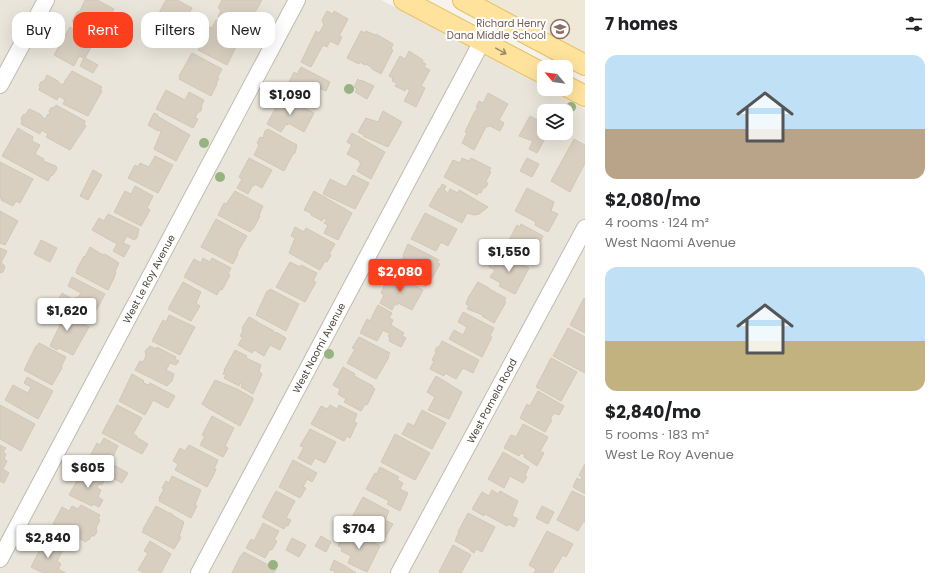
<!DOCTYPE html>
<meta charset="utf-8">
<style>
body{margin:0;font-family:Poppins,sans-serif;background:#f6f6f6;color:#202124;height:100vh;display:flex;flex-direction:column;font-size:15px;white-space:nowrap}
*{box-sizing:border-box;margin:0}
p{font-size:13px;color:#757577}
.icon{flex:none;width:22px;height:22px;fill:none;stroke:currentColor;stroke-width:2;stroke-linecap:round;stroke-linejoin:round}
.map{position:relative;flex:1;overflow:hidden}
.details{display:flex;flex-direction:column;background:#fff;width:360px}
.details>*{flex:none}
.top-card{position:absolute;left:12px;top:12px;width:380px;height:36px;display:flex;gap:8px}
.needle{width:26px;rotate:299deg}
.controls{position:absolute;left:537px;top:60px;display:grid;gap:8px}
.controls a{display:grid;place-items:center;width:36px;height:36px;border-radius:8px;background:#fff;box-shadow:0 4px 16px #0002;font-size:20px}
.price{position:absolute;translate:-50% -34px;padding:0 9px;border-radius:4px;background:#fff;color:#222;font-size:13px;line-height:26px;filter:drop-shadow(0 1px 2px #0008)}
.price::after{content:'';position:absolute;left:50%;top:24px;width:12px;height:9px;margin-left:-6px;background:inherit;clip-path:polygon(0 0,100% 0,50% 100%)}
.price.current{background:#fc3f1d;color:#fff}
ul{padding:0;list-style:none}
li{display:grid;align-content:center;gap:8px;height:212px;padding:0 20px}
li span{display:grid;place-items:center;height:124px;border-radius:12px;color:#555}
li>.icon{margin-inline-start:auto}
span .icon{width:72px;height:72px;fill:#fffc;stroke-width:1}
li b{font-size:17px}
h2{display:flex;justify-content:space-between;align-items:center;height:48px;padding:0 20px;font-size:17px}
.tag{padding:0 14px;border-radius:12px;background:#fff;box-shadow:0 4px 16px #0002;font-size:14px;line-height:36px}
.tag.current{background:#fc3f1d;color:#fff}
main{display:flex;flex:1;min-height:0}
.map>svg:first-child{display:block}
.residential{fill:#eae5da;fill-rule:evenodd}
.education{fill:#efe8d6}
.building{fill:#d8cfc1;stroke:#d3c7b4}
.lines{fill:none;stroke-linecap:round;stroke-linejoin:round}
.minor-casing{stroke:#c2bbae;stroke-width:18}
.major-casing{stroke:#e6c16a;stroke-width:22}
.minor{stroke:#fff;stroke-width:16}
.major{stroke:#ffe39c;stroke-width:20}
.tree{fill:#97b381}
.oneway{stroke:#9c8c66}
.labels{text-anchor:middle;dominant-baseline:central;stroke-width:4;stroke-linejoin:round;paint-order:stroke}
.education-label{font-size:10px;fill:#785e54;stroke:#fff;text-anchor:end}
.street-label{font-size:10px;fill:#4b4439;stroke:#fff}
</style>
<main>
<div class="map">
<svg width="585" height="573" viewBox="0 0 585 573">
<rect width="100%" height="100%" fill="#f6f3ec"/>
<path class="residential" d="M0,0h381l163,87v2h4l37,20v464h-585zM544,111h22v22h-22z"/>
<polygon class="education" points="479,0 585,0 585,56"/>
<g class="building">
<polygon points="85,0 97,0 114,9 105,24 117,30 111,42 77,23 77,24 72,21 77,12 80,11"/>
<polygon points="166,0 177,0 192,8 182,26 159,13"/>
<polygon points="222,0 262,0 254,14 252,13 249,19 243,15 243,17 245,18 240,28 218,17 221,10 218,8"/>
<polygon points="327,11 333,14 334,11 348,19 339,36 342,37 338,45 330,41 327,47 323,45 311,67 301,62 316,31 319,33 324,25 322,20"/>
<polygon points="216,20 230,28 228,30 241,37 227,65 198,50 210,27 212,28"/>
<polygon points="70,27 86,36 84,39 93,44 85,58 98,65 93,73 80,66 84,58 79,56 74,66 54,55"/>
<polygon points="361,31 365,33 366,31 375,35 376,34 393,44 391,49 393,50 381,74 372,69 371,67 366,64 365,65 360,62 359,64 347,58"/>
<polygon points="409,51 423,60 422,62 426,64 424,67 430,70 421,86 425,88 416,107 404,101 410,90 406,88 405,91 395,86 397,83 392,81 393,78 389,76 400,56 405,59"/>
<polygon points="192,53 222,69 217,78 219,78 216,84 217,84 211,96 179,79 180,77 179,76"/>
<polygon points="301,67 330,82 326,91 312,85 303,102 284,92 294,72 297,74"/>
<polygon points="72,71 102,87 100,90 102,91 88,116 63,104 65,100 59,96 57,100 39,90 40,87 39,85 41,82 44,81 47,75 58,81 59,83 63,85 66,79 68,80 67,78"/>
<polygon points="358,79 360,81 361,80 374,86 367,99 355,92 357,89 354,87"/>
<polygon points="166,90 185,100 189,92 204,100 201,107 202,108 200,112 198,112 195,118 198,119 193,128 156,109"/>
<polygon points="488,93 508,104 499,120 504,123 500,131 490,126 486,127 474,150 462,143 467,133 465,132 474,113 478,108 476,107 479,101 483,103"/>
<polygon points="282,96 314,113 304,132 288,123 288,125 286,124 281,132 267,124"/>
<polygon points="56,105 85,121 84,124 86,126 70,150 46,137 48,134 41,130 40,134 21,124 22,121 21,118 23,115 26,114 29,109 40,114 45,119 48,114 49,115 50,113 49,111 51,108 55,107"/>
<polygon points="383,111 402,122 388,147 363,136 364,135 358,132 366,118 378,122"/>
<polygon points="154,113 158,115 157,116 190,135 176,161 154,149 161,132 159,130 158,131 148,125"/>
<polygon points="530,116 544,124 544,133 548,133 537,153 529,149 533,141 519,136"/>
<polygon points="18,128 33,137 32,141 40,145 35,154 44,159 43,161 56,166 57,169 52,176 51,175 48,181 2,156"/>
<polygon points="268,129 297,145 295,153 293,154 284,171 254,155 259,145 257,143 260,137 263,138 265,131"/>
<polygon points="352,133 385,152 371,179 357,171 361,163 359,162 360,161 347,154 352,145 347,142"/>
<polygon points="574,139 585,145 585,163 570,192 551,181"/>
<polygon points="155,156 173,165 158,193 128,178 135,165 138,167 140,163 149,167"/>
<polygon points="249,158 272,170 262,188 255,184 254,186 253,185 248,194 237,188 242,179 239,177"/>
<polygon points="462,158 469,161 471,158 491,168 489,171 491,172 486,181 488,184 485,188 483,188 481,193 479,192 477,195 444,177 453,160 460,163"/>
<polygon points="527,158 539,164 532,177 520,171"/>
<polygon points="0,162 33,179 20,203 16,201 13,206 1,200 2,199 0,198"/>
<polygon points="93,170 102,175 88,200 80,196"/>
<polygon points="353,175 369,183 355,209 323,194 330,179 346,187"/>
<polygon points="442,184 446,186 444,190 448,193 450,189 458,193 459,190 488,207 479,214 474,215 467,213 462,223 429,206 439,188 440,189"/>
<polygon points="135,186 153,196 147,208 150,210 141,226 114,212 125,191 131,194"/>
<polygon points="527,188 554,202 551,211 558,214 548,232 535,225 536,222 515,211"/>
<polygon points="235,191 263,206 259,215 260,216 253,229 252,229 250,232 218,215 224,203 226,204"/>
<polygon points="314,191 352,213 338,240 324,233 328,225 324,223 327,219 324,218 322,221 311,215 311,213 304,210"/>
<polygon points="0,211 18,221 5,245 0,243"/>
<polygon points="425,213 457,229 448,246 441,242 436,251 411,239"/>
<polygon points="108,214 139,229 137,238 134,240 127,236 123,243 130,246 124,257 113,251 117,244 92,230 99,218 104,221"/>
<polygon points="216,219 247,236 237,253 238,254 233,264 201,247"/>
<polygon points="521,224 543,236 535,252 537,254 531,264 516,256 518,253 506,246 517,225 520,227"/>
<polygon points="295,227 304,232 306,228 335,244 329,254 331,255 327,262 325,261 320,270 289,253 295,238 291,236"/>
<polygon points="41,240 57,248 50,262 34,254"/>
<polygon points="408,244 439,260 437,263 440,264 432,278 431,277 426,286 396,270 404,256 403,255"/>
<polygon points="90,247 103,255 105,254 119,263 115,271 116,272 114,278 108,290 76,273 77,269 84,256 85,257"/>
<polygon points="0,248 7,251 1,263 4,265 5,267 3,272 0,273"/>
<polygon points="503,254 529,268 515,294 499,286 501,283 490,277 495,270 489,267 494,258 499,262"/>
<polygon points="203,258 210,262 212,258 231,268 228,274 230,275 222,290 220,289 217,295 184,277 194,259 201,263"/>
<polygon points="290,262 300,267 301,265 317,273 313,281 316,282 305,302 276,287"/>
<polygon points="390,273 423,290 412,310 398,303 397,305 395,304 392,310 380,303 384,295 381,293"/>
<polygon points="72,277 105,294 90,322 56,304 62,293 74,300 76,297 78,298 81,293 68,286"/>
<polygon points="183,282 201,292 196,303 200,306 191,321 168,309"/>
<polygon points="478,282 489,288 489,289 506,298 504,301 506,302 494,323 482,316 483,315 467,309 469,306 466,304 468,298"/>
<polygon points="270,289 299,304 286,331 256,315 267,291 269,291"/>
<polygon points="584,298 585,299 585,333 570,325"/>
<polygon points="378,305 392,313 389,318 393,320 391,325 404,333 402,336 406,338 401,347 389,341 390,338 388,336 390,334 383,330 377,341 360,333 367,319 370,321"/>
<polygon points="54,307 89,327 73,355 59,348 57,350 50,346 60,325 48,318"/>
<polygon points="463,312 494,328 490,336 492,337 482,357 449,339 454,330 463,335 467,327 458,322"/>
<polygon points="169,315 195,327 180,355 152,341 163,320 166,322"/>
<polygon points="249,317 258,322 258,324 259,323 274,331 273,332 275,333 276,332 286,338 280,350 270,345 264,356 254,350 252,353 238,345 243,337 240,336 243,331 242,328"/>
<polygon points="568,328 585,337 585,373 553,356"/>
<polygon points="359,337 390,353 388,356 389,357 376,379 347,363 355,349 352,348"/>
<polygon points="442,341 479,360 473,373 463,368 456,379 445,373 444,376 430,369 434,361 432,360 436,353 435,351 437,347 439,347"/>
<polygon points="39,343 66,357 61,367 62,368 52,385 24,370 36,346 37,346"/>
<polygon points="150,346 156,349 157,347 176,357 175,359 179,361 176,365 170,363 166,370 174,374 172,381 167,386 135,370 140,361 143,362 146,356 145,351"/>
<polygon points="235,350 247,356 246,358 261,365 259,371 262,374 253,394 241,387 242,384 240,383 239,386 224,378 226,375 223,374 225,370 224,370"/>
<polygon points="551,358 577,372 561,401 536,387"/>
<polygon points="343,367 355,374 354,376 373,386 372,387 375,389 367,405 365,404 361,411 344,402 346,399 338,394 340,389 333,385"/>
<polygon points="132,374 144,381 143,383 149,385 150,383 175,396 168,408 153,400 145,415 119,401"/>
<polygon points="436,376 462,392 449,419 428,410 435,397 427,392"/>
<polygon points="27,377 53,391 38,419 5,400 13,385 28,393 31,387 24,383"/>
<polygon points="215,380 237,389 253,398 253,400 240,426 206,407 206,406 202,404"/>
<polygon points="538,391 564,406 559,415 554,413 550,419 552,420 545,432 520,418 527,404 530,406"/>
<polygon points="0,405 35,424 21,451 0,439"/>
<polygon points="117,405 142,418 133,434 137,436 136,437 148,444 142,454 102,433"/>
<polygon points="330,405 337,409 339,405 357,414 354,422 357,423 350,438 347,436 344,441 311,424 321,406 327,409"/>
<polygon points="422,410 446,423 432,449 402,434 408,423 414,426"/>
<polygon points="212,416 234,428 225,446 228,448 223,457 200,445 205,436 202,435"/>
<polygon points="523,424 548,437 541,450 539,449 538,450 544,453 537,466 524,457 525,455 521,453 519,456 504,448 511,435 516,437"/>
<polygon points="310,429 336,442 325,463 315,458 311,465 298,458 304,447 300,446"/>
<polygon points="395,434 430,453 415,480 381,462"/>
<polygon points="104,438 118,446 112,458 114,459 112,463 110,461 110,463 128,473 122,483 86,464 97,443 100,445"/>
<polygon points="0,445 6,448 3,452 6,454 4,459 7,461 3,469 9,473 4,483 0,481"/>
<polygon points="189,445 218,460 214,469 216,469 213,476 207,487 175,470 178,464 173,461 180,448 185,451"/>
<polygon points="503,452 529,467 525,475 527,477 523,483 510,476 504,488 488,479"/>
<polygon points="293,460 317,473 312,482 307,479 303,487 306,488 300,498 279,487"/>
<polygon points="585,464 585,494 573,487 577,478 581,480 582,477 579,475"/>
<polygon points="380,467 399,477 397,480 403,483 400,489 408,493 400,511 387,504 389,501 366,489 375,473 377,474"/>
<polygon points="87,469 105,478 102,485 99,484 97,488 101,490 98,497 103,500 99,507 93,504 92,506 69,495 78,479 81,480"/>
<polygon points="172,476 201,490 195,505 197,506 191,518 159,501 160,498 159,498 164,489 162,488 166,481 169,483"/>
<polygon points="492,490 498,494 500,491 518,501 512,516 518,519 514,527 508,524 507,526 485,514 484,516 472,509 482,492 489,496"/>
<polygon points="276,491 295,501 286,518 291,520 288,526 286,525 284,529 262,517"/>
<polygon points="572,491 585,497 585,522 583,522 578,531 557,520"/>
<polygon points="363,497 389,511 385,520 393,524 383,541 370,535 372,532 350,521"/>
<polygon points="81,505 100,515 98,519 100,520 96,528 97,532 94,536 91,536 89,540 88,539 86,542 53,524 62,507 69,511 72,506 78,509"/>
<polygon points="156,506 169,513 171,513 174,516 184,522 179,537 181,537 174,549 142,532 144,529 143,529"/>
<polygon points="542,506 554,512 548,524 536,518"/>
<polygon points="468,513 495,527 482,552 476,549 474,553 470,550 470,549 455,541 459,532 458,532"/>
<polygon points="263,523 279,531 274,540 277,541 272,550 270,549 265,558 246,548 251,539 254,541"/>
<polygon points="352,531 380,546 367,572 348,563 351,556 341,551 342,548 338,546 344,533 349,536"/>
<polygon points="547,531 573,544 566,557 563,555 552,573 534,573 536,569 529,565"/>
<polygon points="321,536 331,542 326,552 315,546"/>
<polygon points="292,538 306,545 299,557 286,550"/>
<polygon points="45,540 63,550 57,561 61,564 58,569 66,573 43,573 31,567"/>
<polygon points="150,541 171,554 161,573 144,573 138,570 148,553 144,551"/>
<polygon points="453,545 471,555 461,573 441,573 439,572"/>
<polygon points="244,552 276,569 274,573 232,573 239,559 239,558"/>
<polygon points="334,560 347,567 356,573 334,573 335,571 330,570"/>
</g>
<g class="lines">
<g class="minor-casing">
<g id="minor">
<polyline points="0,85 46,0"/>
<polyline points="0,559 297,0"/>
<polyline points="199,573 495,17"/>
<polyline points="399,573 585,228"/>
</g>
</g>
<g class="major-casing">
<g id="major">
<polyline points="404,0 544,74"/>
<polyline points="463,0 585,65"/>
<polyline points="566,86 585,96"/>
</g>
</g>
<use href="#minor" class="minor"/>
<use href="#major" class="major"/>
</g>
<g class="tree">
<circle cx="349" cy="89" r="5"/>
<circle cx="571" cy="107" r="5"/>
<circle cx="204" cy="143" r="5"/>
<circle cx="220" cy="177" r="5"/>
<circle cx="329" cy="354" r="5"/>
<circle cx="273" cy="565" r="5"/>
</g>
<defs><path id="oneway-shaft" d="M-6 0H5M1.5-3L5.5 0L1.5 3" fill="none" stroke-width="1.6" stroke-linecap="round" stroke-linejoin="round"/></defs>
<use class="oneway" href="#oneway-shaft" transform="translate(501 51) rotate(29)"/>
<defs>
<g id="school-ring" transform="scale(1)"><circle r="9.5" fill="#fff" stroke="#8d6e63" stroke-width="1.5"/><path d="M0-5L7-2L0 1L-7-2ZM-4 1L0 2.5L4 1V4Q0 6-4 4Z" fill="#8d6e63"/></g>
</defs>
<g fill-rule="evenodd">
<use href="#school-ring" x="560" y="29"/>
</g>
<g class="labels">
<g class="education-label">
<text x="546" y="23">Richard Henry<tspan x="546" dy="12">Dana Middle School</tspan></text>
</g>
<g class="street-label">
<text transform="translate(149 279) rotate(-62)">West Le Roy Avenue</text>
<text transform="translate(319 348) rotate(-62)">West Naomi Avenue</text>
<text transform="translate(492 401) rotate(-62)">West Pamela Road</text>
</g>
</g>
</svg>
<div class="controls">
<a><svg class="needle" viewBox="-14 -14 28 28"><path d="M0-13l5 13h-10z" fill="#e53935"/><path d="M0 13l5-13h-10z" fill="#757577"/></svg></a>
<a><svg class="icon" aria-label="layers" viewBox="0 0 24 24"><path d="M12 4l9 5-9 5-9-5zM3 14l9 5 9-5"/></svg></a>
</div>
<b class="price" style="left:290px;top:116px">$1,090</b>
<b class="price" style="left:509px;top:273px">$1,550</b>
<b class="price current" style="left:400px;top:293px">$2,080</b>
<b class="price" style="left:67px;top:332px">$1,620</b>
<b class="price" style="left:88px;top:489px">$605</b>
<b class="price" style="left:359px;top:550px">$704</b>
<b class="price" style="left:48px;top:559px">$2,840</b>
<div class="top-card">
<a class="tag">Buy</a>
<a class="tag current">Rent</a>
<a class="tag">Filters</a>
<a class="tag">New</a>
</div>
</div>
<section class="details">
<h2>7 homes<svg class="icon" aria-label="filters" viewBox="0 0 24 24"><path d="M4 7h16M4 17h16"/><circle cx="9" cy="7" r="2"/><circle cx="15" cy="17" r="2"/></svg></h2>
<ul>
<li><span style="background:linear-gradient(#bfe0f5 60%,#b9a48a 0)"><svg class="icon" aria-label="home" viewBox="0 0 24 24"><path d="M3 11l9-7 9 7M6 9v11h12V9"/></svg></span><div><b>$2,080/mo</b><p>4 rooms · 124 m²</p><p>West Naomi Avenue</p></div></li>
<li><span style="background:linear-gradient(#bfe0f5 60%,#c2b280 0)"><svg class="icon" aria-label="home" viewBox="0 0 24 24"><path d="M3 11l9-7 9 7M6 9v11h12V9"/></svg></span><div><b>$2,840/mo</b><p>5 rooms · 183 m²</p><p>West Le Roy Avenue</p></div></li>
</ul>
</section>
</main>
